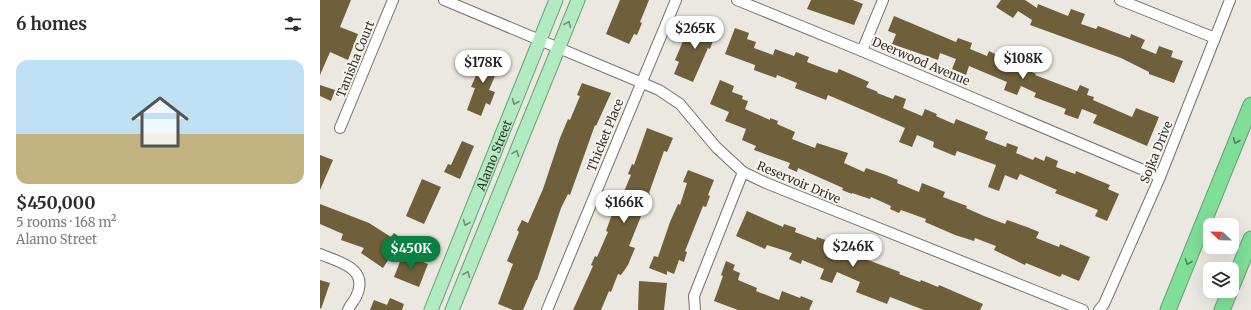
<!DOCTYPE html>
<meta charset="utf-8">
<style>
body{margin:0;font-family:Merriweather,serif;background:#f7f7f7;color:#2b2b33;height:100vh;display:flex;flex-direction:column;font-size:15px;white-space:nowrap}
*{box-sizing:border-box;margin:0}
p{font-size:13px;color:#7c7c81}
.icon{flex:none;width:22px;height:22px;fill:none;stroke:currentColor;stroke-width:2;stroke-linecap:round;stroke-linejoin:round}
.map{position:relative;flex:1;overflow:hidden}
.sheet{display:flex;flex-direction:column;background:#fff;width:320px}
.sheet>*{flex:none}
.needle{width:26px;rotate:292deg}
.fabs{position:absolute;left:883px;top:218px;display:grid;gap:8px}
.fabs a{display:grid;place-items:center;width:36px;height:36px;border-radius:8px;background:#fff;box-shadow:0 4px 16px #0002;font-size:20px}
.price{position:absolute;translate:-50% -34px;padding:0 9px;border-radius:14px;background:#fff;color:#222;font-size:13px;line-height:26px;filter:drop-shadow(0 1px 2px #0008)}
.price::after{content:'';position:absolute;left:50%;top:24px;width:12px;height:9px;margin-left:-6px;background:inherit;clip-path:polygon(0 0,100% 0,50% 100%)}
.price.current{background:#0b8043;color:#fff}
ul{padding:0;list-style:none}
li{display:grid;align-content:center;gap:8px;height:212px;padding:0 16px}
li span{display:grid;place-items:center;height:124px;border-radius:12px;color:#555}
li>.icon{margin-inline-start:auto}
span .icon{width:72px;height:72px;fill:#fffc;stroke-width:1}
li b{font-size:17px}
h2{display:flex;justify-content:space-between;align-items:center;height:48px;padding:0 16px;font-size:17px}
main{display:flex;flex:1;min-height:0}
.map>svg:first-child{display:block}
.building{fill:#6f5f3b}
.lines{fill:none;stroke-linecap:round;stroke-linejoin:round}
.minor-casing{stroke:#74716a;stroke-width:12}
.major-casing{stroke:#64a273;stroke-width:15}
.highway-casing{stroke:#64a273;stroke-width:17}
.minor{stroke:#fff;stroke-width:10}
.major{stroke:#b2ebc1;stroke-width:13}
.highway{stroke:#7fde97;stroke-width:15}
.oneway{stroke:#728e78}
.oneway2{stroke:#557f5e}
.labels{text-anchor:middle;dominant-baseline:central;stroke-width:4;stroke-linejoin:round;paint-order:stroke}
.street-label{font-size:12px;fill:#33322f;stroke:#f9f5ee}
</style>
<main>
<section class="sheet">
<h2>6 homes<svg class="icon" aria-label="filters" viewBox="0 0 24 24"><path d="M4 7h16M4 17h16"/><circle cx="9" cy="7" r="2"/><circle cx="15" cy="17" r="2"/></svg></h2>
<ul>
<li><span style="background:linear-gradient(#bfe0f5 60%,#c2b280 0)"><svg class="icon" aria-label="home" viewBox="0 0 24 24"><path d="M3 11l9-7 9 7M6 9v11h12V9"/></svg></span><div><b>$450,000</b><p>5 rooms · 168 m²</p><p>Alamo Street</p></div></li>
</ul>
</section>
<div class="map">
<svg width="931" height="310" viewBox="0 0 931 310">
<rect width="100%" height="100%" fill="#ebe8e1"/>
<g class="building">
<polygon points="0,0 31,0 20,27 38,34 28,60 10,52 0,75"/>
<polygon points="300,0 329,0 320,22 322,23 317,35 314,34 309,44 286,34"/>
<polygon points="491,0 533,0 543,4 534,25 487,9"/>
<polygon points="681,0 705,0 717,8 718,4 748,16 751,9 765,14 761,24 776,29 778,26 810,38 811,34 825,40 821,48 836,54 839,46 853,51 851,57 863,61 854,83 829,74 829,72 801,58 710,25 712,20 698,11 693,18 676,7"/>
<polygon points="574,16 636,42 638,38 652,43 650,49 667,56 669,51 716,74 715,75 757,91 760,85 769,89 767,95 774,97 773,100 812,117 816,108 839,117 827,146 773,123 777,115 762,109 758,119 744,114 746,109 714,97 716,93 701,86 697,95 684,90 687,82 649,66 646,75 632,69 636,59 620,53 618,60 572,44 576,34 568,31"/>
<polygon points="378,20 398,27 390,49 388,48 373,82 354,74 359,62 355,60 369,27 375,29"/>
<polygon points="415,28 429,33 427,39 436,42 434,48 453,55 455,49 474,56 476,52 489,57 487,62 505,69 517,73 519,69 549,82 546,87 558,92 557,93 573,99 575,95 586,99 583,108 602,116 605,109 617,114 616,116 634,124 636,119 668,132 665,139 686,147 687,143 698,147 696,153 713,160 715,157 724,161 726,156 738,161 736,167 755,174 756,171 790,185 788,189 799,194 787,221 775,216 778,210 735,193 737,190 700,174 697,180 685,175 679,191 668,187 676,165 637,151 635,156 613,147 614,142 597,135 592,147 579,142 585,128 508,95 506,100 475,88 477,83 457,75 456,78 434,70 435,65 405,54"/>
<polygon points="157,55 180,64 169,90 175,92 170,105 166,103 161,116 147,110 155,88 151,87 157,73 151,71"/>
<polygon points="400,80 414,86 412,92 423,96 422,99 428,101 425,109 450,120 450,118 458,121 457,124 475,132 472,139 495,148 497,143 528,153 524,163 544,172 546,168 566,175 578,180 577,183 599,192 602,183 625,192 623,197 647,206 646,208 664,216 685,224 687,220 707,227 719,232 716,238 739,247 740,244 770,257 759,281 742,274 740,277 706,263 705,265 674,250 676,246 655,238 654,241 635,235 605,222 606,219 581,210 579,213 570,209 571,206 551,197 550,199 532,193 532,194 522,190 523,188 478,168 477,172 468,168 470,163 434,150 436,146 422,140 426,129 405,121 409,112 390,104"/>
<polygon points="262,83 291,93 276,126 275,125 250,195 248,194 241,208 217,280 216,280 203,310 193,310 178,304 193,264 187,261 199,232 197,230 202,220 208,223 223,189 240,138 248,119 250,120 260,96 257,95"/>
<polygon points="0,85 15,90 11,101 0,96"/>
<polygon points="327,128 353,138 347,152 344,151 329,193 330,194 309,246 315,248 308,265 301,275 298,274 291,292 289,291 281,310 253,310 273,266 271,265 275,256 277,257 288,232 286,231 297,200 300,201 311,175 308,174 312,164 314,165"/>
<polygon points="142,141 154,146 140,179 124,172 128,164 131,165"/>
<polygon points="0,155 13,160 0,190"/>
<polygon points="368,170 394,180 388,195 390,196 386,207 383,206 365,251 367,252 364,262 359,260 354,274 347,271 347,275 329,268 334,256 338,257 350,222 358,204 360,205 367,183 363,182"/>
<polygon points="102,179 121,187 104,224 86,216"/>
<polygon points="0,204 49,223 71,237 74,233 82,239 63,268 41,253 44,248 21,240 23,234 0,224"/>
<polygon points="427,211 463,227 464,224 476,228 475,232 496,240 497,237 511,242 510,245 535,255 536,252 546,257 545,259 580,272 579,274 600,282 601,280 618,287 619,285 663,304 660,310 604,310 570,297 567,304 536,292 540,282 517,272 512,283 500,279 504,269 482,260 481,264 469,259 472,253 447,245 445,249 416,236"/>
<polygon points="83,254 108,264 99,287 74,277"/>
<polygon points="406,261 415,265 413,270 420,273 418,280 437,288 436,291 459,300 462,291 480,298 481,296 493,301 489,310 418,310 394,301 403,276 401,275"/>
<polygon points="0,280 10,283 1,309 0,308"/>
<polygon points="319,281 347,283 344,310 318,310"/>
<polygon points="70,298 84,304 82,310 50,310 54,300 67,305"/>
</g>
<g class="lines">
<g class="minor-casing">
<g id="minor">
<polyline points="124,0 339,90 360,104 396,147 423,172 446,183 763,310"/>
<polyline points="417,0 542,51 840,177"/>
<polyline points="800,0 895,38"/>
<polyline points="542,51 563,0"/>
<polyline points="20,128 73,0"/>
<path d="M0,254c19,8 50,14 36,43 -2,4 -6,8 -8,13"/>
<polyline points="227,310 356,0"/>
<polyline points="375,310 374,296 423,172"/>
<polyline points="779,310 784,304 840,177 910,0"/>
</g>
</g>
<g class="major-casing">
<g id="major">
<path id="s1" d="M111,310l125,-310"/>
<polyline points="132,310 258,0"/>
</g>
</g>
<g class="highway-casing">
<g id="highway">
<polyline points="912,286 931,239"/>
<polyline points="848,310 931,105"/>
<polyline points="902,310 910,291"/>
</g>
</g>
<use href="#minor" class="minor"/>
<use href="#major" class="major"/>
<use href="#highway" class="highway"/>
</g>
<defs><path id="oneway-chevron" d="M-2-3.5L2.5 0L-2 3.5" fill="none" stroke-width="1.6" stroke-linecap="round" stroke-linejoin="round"/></defs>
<g class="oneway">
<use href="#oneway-chevron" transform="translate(248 24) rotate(-68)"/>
<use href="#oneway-chevron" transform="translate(195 102) rotate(112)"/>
<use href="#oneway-chevron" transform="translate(196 153) rotate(-68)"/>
<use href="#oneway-chevron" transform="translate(146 223) rotate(112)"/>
<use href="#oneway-chevron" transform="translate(147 274) rotate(-68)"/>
</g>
<g class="oneway2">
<use href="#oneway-chevron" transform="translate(916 141) rotate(112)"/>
<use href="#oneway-chevron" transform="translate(868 262) rotate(112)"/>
</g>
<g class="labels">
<g class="street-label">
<text transform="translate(35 59) rotate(-68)">Tanisha Court</text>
<text transform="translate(601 61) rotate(23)">Deerwood Avenue</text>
<text transform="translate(285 135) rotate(-68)">Thicket Place</text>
<text transform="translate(836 152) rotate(-68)">Sojka Drive</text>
<text stroke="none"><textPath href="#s1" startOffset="167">Alamo Street</textPath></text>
<text transform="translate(479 182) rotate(23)">Reservoir Drive</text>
</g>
</g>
</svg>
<div class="fabs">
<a><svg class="needle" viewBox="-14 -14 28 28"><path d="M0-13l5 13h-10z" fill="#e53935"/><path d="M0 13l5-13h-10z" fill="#7c7c81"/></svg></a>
<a><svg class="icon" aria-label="layers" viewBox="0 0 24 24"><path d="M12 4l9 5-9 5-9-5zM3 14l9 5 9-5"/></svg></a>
</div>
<b class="price" style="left:375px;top:50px">$265K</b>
<b class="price" style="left:703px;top:80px">$108K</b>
<b class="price" style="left:163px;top:84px">$178K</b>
<b class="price" style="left:304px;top:224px">$166K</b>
<b class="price" style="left:533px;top:268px">$246K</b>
<b class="price current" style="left:91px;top:270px">$450K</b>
</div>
</main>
